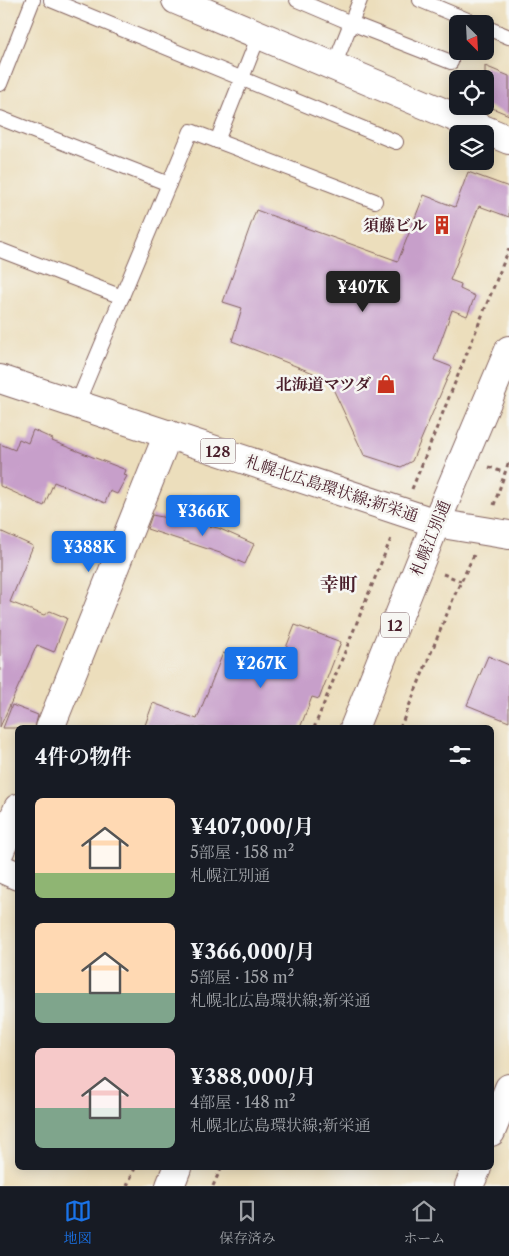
<!DOCTYPE html>
<html lang="ja">
<meta charset="utf-8">
<style>
body{margin:0;font-family:"Libre Caslon Text","Noto Serif JP",serif;background:#20242c;color:#f1f3f6;height:100vh;display:flex;flex-direction:column;font-size:19px;white-space:nowrap}
*{box-sizing:border-box;margin:0}
p{font-size:16px;color:#9ea1a6}
.icon{flex:none;width:28px;height:28px;fill:none;stroke:currentColor;stroke-width:2;stroke-linecap:round;stroke-linejoin:round}
.map{position:relative;flex:1;overflow:hidden}
.details{position:absolute;left:15px;top:725px;width:479px;height:445px;display:flex;flex-direction:column;background:#171b24;border-radius:8px;box-shadow:0 2px 12px #0003}
.details>*{flex:none}
.needle{width:32px;rotate:156deg}
.fabs{position:absolute;left:449px;top:15px;display:grid;gap:10px}
.fabs a{display:grid;place-items:center;width:45px;height:45px;border-radius:8px;background:#171b24;box-shadow:0 2px 12px #0003;font-size:25px}
.price{position:absolute;translate:-50% -42px;padding:0 11px;border-radius:5px;background:#1a73e8;color:#fff;font-size:16px;line-height:32px;filter:drop-shadow(0 1px 2px #0008)}
.price::after{content:'';position:absolute;left:50%;top:30px;width:15px;height:11px;margin-left:-8px;background:inherit;clip-path:polygon(0 0,100% 0,50% 100%)}
.price.on{background:#222;color:#fff}
ul{padding:0;list-style:none}
li{display:flex;align-items:center;gap:15px;height:125px;padding:0 20px}
li span{display:grid;place-items:center;flex:none;width:140px;height:100px;border-radius:8px;color:#555}
li>.icon{margin-inline-start:auto}
span .icon{width:60px;height:60px;fill:#fffc;stroke-width:1}
li b{font-size:21px}
h2{display:flex;justify-content:space-between;align-items:center;height:60px;padding:0 20px;font-size:21px}
.menu{display:flex;justify-content:space-around;align-items:center;height:70px;border-top:1px solid #363941;background:#171b24;font-size:14px;color:#9ea1a6}
.menu a{display:grid;justify-items:center;gap:2px}
.menu .on{color:#1a73e8}
.map>svg:first-child{display:block}
.building{fill:#c79fca}
.lines{fill:none;stroke-linecap:round;stroke-linejoin:round}
.lane-casing{stroke:#83625e;stroke-width:16}
.street-casing{stroke:#83625e;stroke-width:30}
.secondary-casing{stroke:#83625e;stroke-width:30}
.primary-casing{stroke:#83625e;stroke-width:30}
.highway-casing{stroke:#83625e;stroke-width:30}
.path{stroke:#83625e;stroke-width:3;stroke-dasharray:4 4;stroke-linecap:butt}
.lane{stroke:#fff;stroke-width:14}
.street{stroke:#fff;stroke-width:28}
.secondary{stroke:#fff;stroke-width:28}
.primary{stroke:#fff;stroke-width:28}
.highway{stroke:#fff;stroke-width:28}
.labels{text-anchor:middle;dominant-baseline:central;stroke-width:5;stroke-linejoin:round;paint-order:stroke}
.shield{fill:#f6f6f2;stroke:#7e6067;stroke-width:1}
.shield-label{font-size:15px;font-weight:bold;fill:#4a1f2b}
.poi-label{font-size:16px;font-weight:bold;fill:#4a1f2b;stroke:#f6f6f2;text-anchor:end}
.street-label{font-size:16px;fill:#4a1f2b;stroke:#f6f6f2}
.quarter-label{font-size:19px;font-weight:bold;fill:#4a1f2b;stroke:#f6f6f2}
</style>
<div class="map">
<svg width="509" height="1186" viewBox="0 0 509 1186">
<rect width="100%" height="100%" fill="#f6f6f2"/>
<filter id="ink" filterUnits="userSpaceOnUse"><feTurbulence type="fractalNoise" baseFrequency=".02" numOctaves="2"/><feDisplacementMap in="SourceGraphic" scale="10" xChannelSelector="R" yChannelSelector="G"/><feConvolveMatrix kernelMatrix="1 2 1 2 8 2 1 2 1" color-interpolation-filters="sRGB"/></filter>
<filter id="wash" filterUnits="userSpaceOnUse"><feTurbulence type="fractalNoise" baseFrequency=".0096" numOctaves="4" result="noise"/><feDisplacementMap in="SourceGraphic" scale="20" xChannelSelector="R" yChannelSelector="G"/><feGaussianBlur stdDeviation="1.12" result="paint"/><feColorMatrix in="noise" values="0 0 0 0 0 0 0 0 0 0 0 0 0 0 0 0 0 1.4 0 .05"/><feComposite in="paint" operator="in"/></filter>
<g filter="url(#wash)">
<rect width="100%" height="100%" fill="#ecdebc"/>
<g id="blocks">
<g class="building">
<polygon points="485,66 509,76 509,115 485,105"/>
<polygon points="468,172 509,187 509,217 479,206 450,280 461,284 460,289 475,296 467,316 452,310 434,360 452,367 412,461 401,467 364,455 334,391 321,376 232,341 242,308 223,302 256,210 398,261 424,195 455,207"/>
<polygon points="33,430 53,439 52,441 126,470 124,475 127,476 117,494 110,491 105,503 54,482 44,506 0,486 0,444 15,450 19,439 28,443"/>
<polygon points="152,515 218,528 254,544 245,564 220,553 147,529"/>
<polygon points="0,531 33,546 10,602 44,615 50,611 67,618 54,652 37,645 0,727"/>
<polygon points="295,625 341,642 319,699 312,697 300,728 144,728 153,703 197,719 223,653 276,673"/>
<polygon points="488,656 509,665 509,722 467,705"/>
<polygon points="12,705 38,715 35,728 3,728"/>
</g>
</g>
</g>
<g filter="url(#ink)">
<use href="#blocks" fill-opacity="0" stroke="#83625e" stroke-width="1"/>
<g class="lines">
<g class="lane-casing">
<g id="lane">
<polyline points="51,0 396,142"/>
<polyline points="297,0 351,23 451,62"/>
<polyline points="420,0 477,24"/>
<polyline points="485,27 509,37"/>
<polyline points="334,66 360,0"/>
<polyline points="0,84 33,0"/>
<polyline points="0,118 169,184"/>
<polyline points="217,141 259,35"/>
<polyline points="0,250 122,297"/>
<polyline points="77,404 191,131 375,201"/>
</g>
</g>
<g class="street-casing">
<g id="street">
<polyline points="176,0 509,140"/>
<polyline points="50,728 168,434"/>
<polyline points="0,851 18,808"/>
<polyline points="0,868 18,876"/>
<polyline points="491,1132 509,1088"/>
<polyline points="469,1186 477,1168"/>
</g>
</g>
<g class="secondary-casing">
<polyline id="secondary" points="436,523 509,535"/>
</g>
<g class="primary-casing">
<polyline id="primary" points="0,379 436,523"/>
</g>
<g class="highway-casing">
<g id="highway">
<polyline points="354,728 436,523 509,350"/>
<polyline points="170,1186 177,1168"/>
</g>
</g>
<g class="path">
<polyline points="489,467 505,473"/>
<polyline points="412,489 509,249"/>
<polyline points="494,505 509,461"/>
<polyline points="443,574 461,581"/>
<polyline points="314,728 392,536"/>
<polyline points="400,728 456,592 474,555"/>
<polyline points="127,1186 135,1168"/>
<polyline points="213,1186 221,1168"/>
</g>
<use href="#lane" class="lane"/>
<use href="#street" class="street"/>
<use href="#secondary" class="secondary"/>
<use href="#primary" class="primary"/>
<use href="#highway" class="highway"/>
</g>
</g>
<defs>
<g id="building-bare" transform="scale(1.5)"><path d="M-4-6H4V6H1V3H-1V6H-4ZM-2.5-4.3h1.7v1.8h-1.7ZM.8-4.3h1.7v1.8H.8ZM-2.5-1h1.7V.8h-1.7ZM.8-1h1.7V.8H.8Z" fill="#c8321e" stroke="#f6f6f2" stroke-width="2.5" paint-order="stroke"/></g>
<g id="shop-bare" transform="scale(1.5)"><path d="M-5-2.5h2.3a2.7 3.5 0 0 1 5.4 0H5L5.5 6h-11ZM-1.5-2.5h3a1.5 2.3 0 0 0-3 0Z" fill="#c8321e" stroke="#f6f6f2" stroke-width="2.5" paint-order="stroke"/></g>
</defs>
<g fill-rule="evenodd">
<use href="#building-bare" x="442" y="225"/>
<use href="#shop-bare" x="386" y="384"/>
</g>
<g class="labels">
<g class="shield">
<rect x="200.5" y="438.5" width="35" height="25" rx="4"/>
<rect x="381" y="612.5" width="28" height="25" rx="4"/>
</g>
<g class="shield-label">
<text x="218" y="451">128</text>
<text x="395" y="625">12</text>
</g>
<g class="poi-label">
<text x="427" y="225">須藤ビル</text>
<text x="371" y="384">北海道マツダ</text>
</g>
<g class="street-label">
<text transform="translate(332 488) rotate(18)">札幌北広島環状線;新栄通</text>
<text transform="translate(430 538) rotate(-68)">札幌江別通</text>
</g>
<g class="quarter-label">
<text x="339" y="584">幸町</text>
</g>
</g>
</svg>
<div class="fabs">
<a><svg class="needle" viewBox="-14 -14 28 28"><path d="M0-13l5 13h-10z" fill="#e53935"/><path d="M0 13l5-13h-10z" fill="#9ea1a6"/></svg></a>
<a><svg class="icon" aria-label="locate" viewBox="0 0 24 24"><circle cx="12" cy="12" r="6"/><path d="M12 2v4M12 18v4M2 12h4M18 12h4"/></svg></a>
<a><svg class="icon" aria-label="layers" viewBox="0 0 24 24"><path d="M12 4l9 5-9 5-9-5zM3 14l9 5 9-5"/></svg></a>
</div>
<b class="price on" style="left:363px;top:313px">¥407K</b>
<b class="price" style="left:203px;top:537px">¥366K</b>
<b class="price" style="left:89px;top:573px">¥388K</b>
<b class="price" style="left:261px;top:689px">¥267K</b>
<section class="details">
<h2>4件の物件<svg class="icon" aria-label="filters" viewBox="0 0 24 24"><path d="M4 7h16M4 17h16"/><circle cx="9" cy="7" r="2"/><circle cx="15" cy="17" r="2"/></svg></h2>
<ul>
<li><span style="background:linear-gradient(#ffd9b3 75%,#8fb573 0)"><svg class="icon" aria-label="home" viewBox="0 0 24 24"><path d="M3 11l9-7 9 7M6 9v11h12V9"/></svg></span><div><b>¥407,000/月</b><p>5部屋 · 158 m²</p><p>札幌江別通</p></div></li>
<li><span style="background:linear-gradient(#ffd9b3 70%,#7fa58c 0)"><svg class="icon" aria-label="home" viewBox="0 0 24 24"><path d="M3 11l9-7 9 7M6 9v11h12V9"/></svg></span><div><b>¥366,000/月</b><p>5部屋 · 158 m²</p><p>札幌北広島環状線;新栄通</p></div></li>
<li><span style="background:linear-gradient(#f6c9c9 60%,#7fa58c 0)"><svg class="icon" aria-label="home" viewBox="0 0 24 24"><path d="M3 11l9-7 9 7M6 9v11h12V9"/></svg></span><div><b>¥388,000/月</b><p>4部屋 · 148 m²</p><p>札幌北広島環状線;新栄通</p></div></li>
</ul>
</section>
</div>
<nav class="menu">
<a class="on"><svg class="icon" aria-label="map" viewBox="0 0 24 24"><path d="M3 6l6-2 6 2 6-2v14l-6 2-6-2-6 2zM9 4v14M15 6v14"/></svg>地図</a>
<a><svg class="icon" aria-label="saved" viewBox="0 0 24 24"><path d="M7 4h10v16l-5-4-5 4z"/></svg>保存済み</a>
<a><svg class="icon" aria-label="home" viewBox="0 0 24 24"><path d="M3 11l9-7 9 7M6 9v11h12V9"/></svg>ホーム</a>
</nav>
